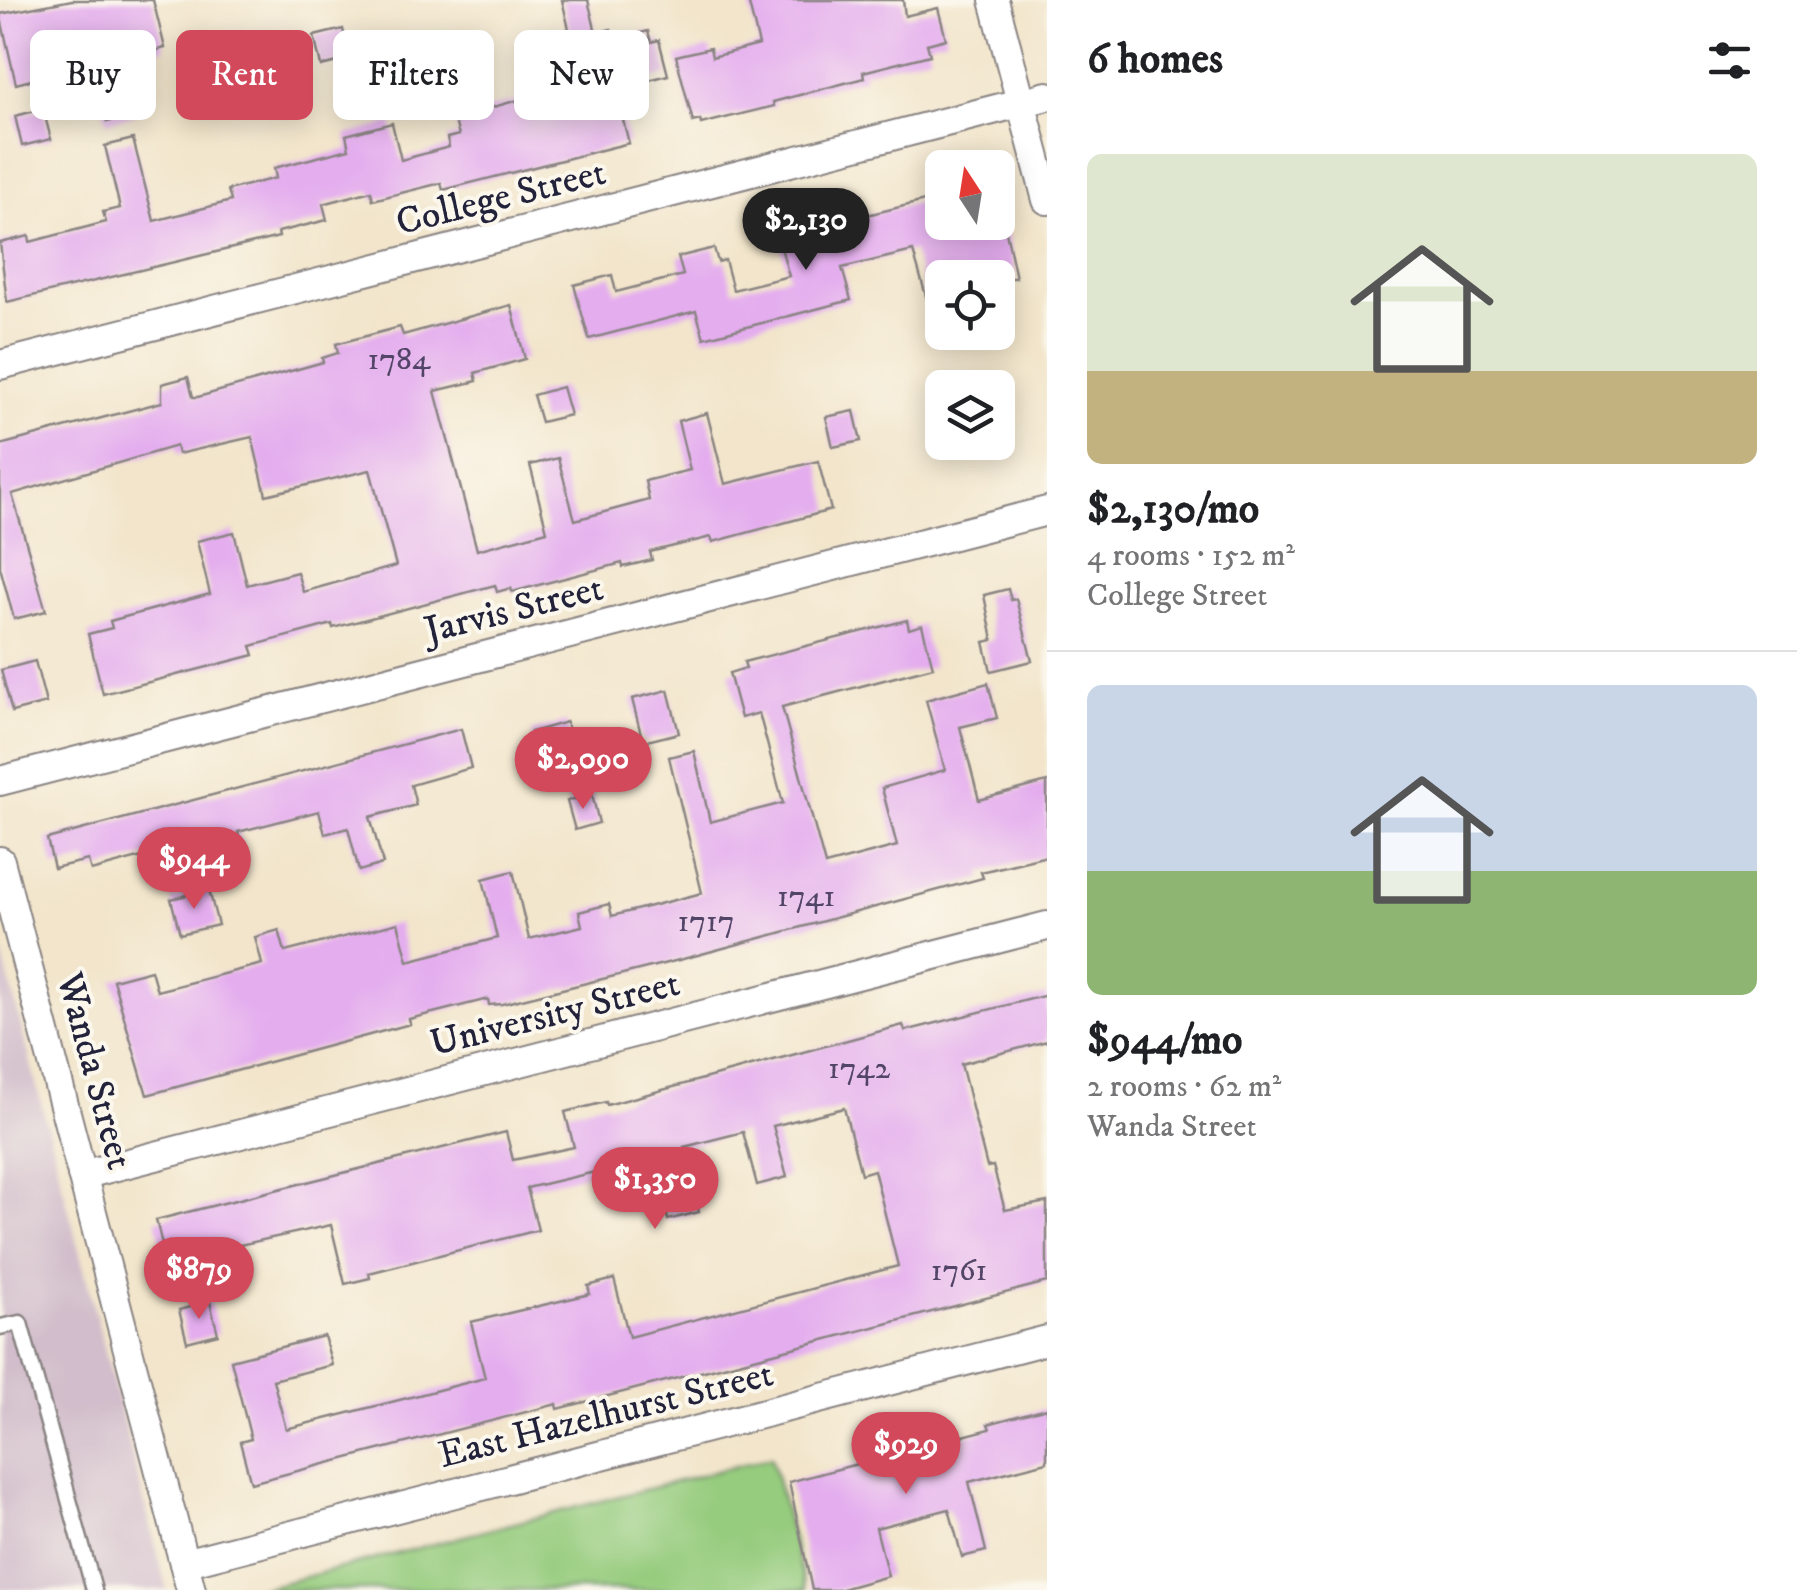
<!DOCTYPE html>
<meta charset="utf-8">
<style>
body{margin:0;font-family:"IM FELL DW Pica",serif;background:#f6f6f6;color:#202124;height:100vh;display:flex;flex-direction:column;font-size:38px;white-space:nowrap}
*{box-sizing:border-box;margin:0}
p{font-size:32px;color:#757577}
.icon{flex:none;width:55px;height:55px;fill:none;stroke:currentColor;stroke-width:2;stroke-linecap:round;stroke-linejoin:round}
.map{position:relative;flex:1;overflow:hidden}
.panel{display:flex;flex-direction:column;background:#fff;width:750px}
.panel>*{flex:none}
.top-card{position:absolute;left:30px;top:30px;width:865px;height:90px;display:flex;gap:20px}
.needle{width:65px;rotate:348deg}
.buttons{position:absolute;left:925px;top:150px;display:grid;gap:20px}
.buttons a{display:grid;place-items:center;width:90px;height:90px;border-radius:15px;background:#fff;box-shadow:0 5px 25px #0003;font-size:50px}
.price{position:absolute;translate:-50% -85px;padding:0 22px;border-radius:35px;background:#d1495b;color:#fff;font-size:32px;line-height:65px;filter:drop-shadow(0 2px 5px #0008)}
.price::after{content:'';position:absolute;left:50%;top:60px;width:30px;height:22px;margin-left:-15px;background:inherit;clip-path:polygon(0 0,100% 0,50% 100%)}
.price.selected{background:#222;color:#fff}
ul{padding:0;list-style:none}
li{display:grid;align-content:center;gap:20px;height:530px;padding:0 40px}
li+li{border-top:2px solid #e0e0e0}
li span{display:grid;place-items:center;height:310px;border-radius:15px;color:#555}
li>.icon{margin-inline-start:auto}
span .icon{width:180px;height:180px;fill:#fffc;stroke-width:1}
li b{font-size:42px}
h2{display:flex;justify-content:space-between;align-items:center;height:120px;padding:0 40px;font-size:42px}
.pill{padding:0 35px;border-radius:15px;background:#fff;box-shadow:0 5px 25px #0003;font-size:35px;line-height:90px}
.pill.selected{background:#d1495b;color:#fff}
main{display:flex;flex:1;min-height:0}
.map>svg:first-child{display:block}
.industrial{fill:#d1bdcb}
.green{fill:#96cc7e;stroke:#5c775c;stroke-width:2.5}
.building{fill:#e4adee}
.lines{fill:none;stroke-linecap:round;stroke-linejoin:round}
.service-casing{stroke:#8a8483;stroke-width:19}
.minor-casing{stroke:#8a8483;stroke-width:32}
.service{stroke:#fff;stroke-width:14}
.minor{stroke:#fff;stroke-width:28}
.labels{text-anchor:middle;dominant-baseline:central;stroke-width:8;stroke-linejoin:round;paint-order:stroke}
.number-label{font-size:32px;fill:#524568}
.street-label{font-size:38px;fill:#22223b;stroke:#fbf7ec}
</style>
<main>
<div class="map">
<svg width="1047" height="1590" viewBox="0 0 1047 1590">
<rect width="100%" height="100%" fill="#fbf7ec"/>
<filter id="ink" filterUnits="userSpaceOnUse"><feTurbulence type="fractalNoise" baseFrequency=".01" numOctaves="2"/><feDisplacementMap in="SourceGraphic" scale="20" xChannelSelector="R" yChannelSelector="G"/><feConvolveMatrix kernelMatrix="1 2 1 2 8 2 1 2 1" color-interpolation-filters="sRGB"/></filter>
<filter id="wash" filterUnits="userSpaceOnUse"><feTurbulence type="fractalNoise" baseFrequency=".0048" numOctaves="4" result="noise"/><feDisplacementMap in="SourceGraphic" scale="40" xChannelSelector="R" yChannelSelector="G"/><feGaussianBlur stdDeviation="2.25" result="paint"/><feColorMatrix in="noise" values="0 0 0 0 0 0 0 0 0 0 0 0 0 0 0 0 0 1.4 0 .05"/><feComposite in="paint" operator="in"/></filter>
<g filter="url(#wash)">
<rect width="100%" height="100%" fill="#f2e5cb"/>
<polygon class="industrial" points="0,944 167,1590 0,1590"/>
<polygon class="green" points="771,1457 806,1590 255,1590"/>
<g id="blocks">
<g class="building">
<polygon points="72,0 153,0 165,48 122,59 136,115 107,122 92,64 16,84 0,14"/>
<polygon points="562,0 588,0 596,33 611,29 614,40 648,31 651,42 659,40 668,75 615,89 629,143 443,190 441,183 373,200 371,191 323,204 327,220 278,232 279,237 7,302 0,243 29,236 30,242 106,222 103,212 120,208 105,146 133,139 154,221 231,201 228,190 276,178 274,168 349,149 346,135 392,123 401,160 449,147 447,138 459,135 454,118 540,94 526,40 569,29"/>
<polygon points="748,0 903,0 905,16 938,8 946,39 927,44 930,55 863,72 864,78 773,102 774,106 701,124 700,120 693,122 676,56 710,48 712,57 759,45"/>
<polygon points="343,29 350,59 321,66 314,36"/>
<polygon points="244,41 253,77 243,80 245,88 211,96 206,92 196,53"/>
<polygon points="43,109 51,139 22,146 15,116"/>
<polygon points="937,198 942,222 1004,222 1016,278 942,278 942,326 935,327 913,251 842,268 851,300 704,338 696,311 589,339 574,285 612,275 616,292 683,275 678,257 714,248 718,262 725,260 733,290 789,276 780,244 795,240 793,233"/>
<polygon points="511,305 525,359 475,373 477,381 435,391 477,550 547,531 530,465 558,458 575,520 649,500 645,481 690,470 678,421 707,413 725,484 818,461 831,510 713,542 711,537 650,552 652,560 623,567 622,563 512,592 511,588 497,592 495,585 333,628 332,624 251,646 254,655 103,694 88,634 112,628 110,621 210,594 197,541 234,532 247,585 297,572 303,592 396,566 370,470 266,495 252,437 178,454 176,446 12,494 46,611 14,619 0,567 0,445 162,402 162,384 188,377 193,397 198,397 323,362 322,358 338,353 336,344 400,327 403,335"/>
<polygon points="562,387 570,415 541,422 533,395"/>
<polygon points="854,411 861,441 833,447 826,417"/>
<polygon points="1008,589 1011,600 1016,599 1032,661 991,671 984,642 993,640 984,595"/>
<polygon points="907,620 909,629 922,625 933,667 782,707 825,865 897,846 882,788 945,770 926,700 988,683 997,718 960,727 979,800 1047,782 1047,856 981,872 983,878 683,959 502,1004 489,1005 488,999 409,1019 410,1024 147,1095 113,980 151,970 157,991 262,964 255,937 279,930 285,952 398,923 408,961 497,938 483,879 513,871 529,939 582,926 579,912 609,904 612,916 702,893 669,757 694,751 710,822 783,803 759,713 741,718 729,673 746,668 744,662"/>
<polygon points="35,661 46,703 12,712 1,670"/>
<polygon points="668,690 679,733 643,742 632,699"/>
<polygon points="566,722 581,774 545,784 531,732"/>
<polygon points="461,729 471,768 411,785 416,805 370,817 383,864 359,871 348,828 325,834 319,811 238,832 242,847 209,856 204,840 91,871 88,860 54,868 47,839"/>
<polygon points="592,794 599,823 575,830 567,801"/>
<polygon points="209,890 218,925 180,934 171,899"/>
<polygon points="1047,995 1047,1041 961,1064 987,1167 993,1166 1005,1210 1047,1202 1047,1282 558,1409 557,1404 251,1483 240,1442 251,1439 231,1360 324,1336 332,1365 273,1380 286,1429 485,1378 471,1322 590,1294 588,1286 614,1279 629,1337 898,1266 874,1170 861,1174 844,1108 773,1126 787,1177 757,1185 743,1132 684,1147 699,1212 668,1220 654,1158 527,1188 538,1230 369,1273 370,1278 345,1284 331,1225 166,1261 156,1220 506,1132 513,1160 574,1147 565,1112 606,1102 607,1105 903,1025 905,1031"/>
<polygon points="210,1302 218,1334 187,1342 179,1310"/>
<polygon points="1047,1408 1047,1462 969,1482 986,1551 962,1557 949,1509 876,1528 888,1576 838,1590 812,1590 789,1482 990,1429 988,1424"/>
</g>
</g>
</g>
<g filter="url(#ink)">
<use href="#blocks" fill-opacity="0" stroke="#8a8483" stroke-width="2.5"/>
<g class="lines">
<g class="service-casing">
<polyline id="service" points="0,1327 20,1323 94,1590"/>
</g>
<g class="minor-casing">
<g id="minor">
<polyline points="994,0 1047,200"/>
<polyline points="0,365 1047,96"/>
<polyline points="0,781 1047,511"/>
<polyline points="0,861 191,1590"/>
<polyline points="82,1175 1047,926"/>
<polyline points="184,1563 1047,1340"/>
</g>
</g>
<use href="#service" class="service"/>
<use href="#minor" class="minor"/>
</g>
</g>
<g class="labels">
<g class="number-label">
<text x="399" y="360">1784</text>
<text x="806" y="897">1741</text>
<text x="706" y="922">1717</text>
<text x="859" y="1069">1742</text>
<text x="959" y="1271">1761</text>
</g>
<g class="street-label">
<text transform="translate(501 198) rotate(-14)">College Street</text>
<text transform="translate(514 610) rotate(-14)">Jarvis Street</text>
<text transform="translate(555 1014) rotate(-14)">University Street</text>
<text transform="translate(94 1071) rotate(75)">Wanda Street</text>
<text transform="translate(606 1415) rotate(-14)">East Hazelhurst Street</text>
</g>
</g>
</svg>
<div class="buttons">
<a><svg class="needle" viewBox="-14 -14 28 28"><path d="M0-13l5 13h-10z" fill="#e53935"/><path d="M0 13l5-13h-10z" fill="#757577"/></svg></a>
<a><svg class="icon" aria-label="locate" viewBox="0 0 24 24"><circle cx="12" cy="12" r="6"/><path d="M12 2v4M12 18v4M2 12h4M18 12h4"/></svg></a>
<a><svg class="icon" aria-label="layers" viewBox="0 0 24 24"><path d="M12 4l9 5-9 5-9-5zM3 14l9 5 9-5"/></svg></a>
</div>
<b class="price selected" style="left:806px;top:273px">$2,130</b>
<b class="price" style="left:583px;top:812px">$2,090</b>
<b class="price" style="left:194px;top:912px">$944</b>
<b class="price" style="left:655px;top:1232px">$1,350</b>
<b class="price" style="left:199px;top:1322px">$879</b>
<b class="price" style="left:906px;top:1497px">$929</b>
<div class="top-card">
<a class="pill">Buy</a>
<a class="pill selected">Rent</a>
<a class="pill">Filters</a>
<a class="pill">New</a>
</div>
</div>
<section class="panel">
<h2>6 homes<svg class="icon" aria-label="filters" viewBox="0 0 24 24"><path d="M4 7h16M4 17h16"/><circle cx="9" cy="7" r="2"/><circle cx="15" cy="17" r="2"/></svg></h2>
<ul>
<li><span style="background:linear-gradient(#dfe7d0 70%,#c2b280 0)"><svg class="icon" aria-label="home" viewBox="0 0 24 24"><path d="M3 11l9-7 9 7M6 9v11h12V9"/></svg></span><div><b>$2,130/mo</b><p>4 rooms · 152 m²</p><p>College Street</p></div></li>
<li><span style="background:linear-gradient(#c9d6e8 60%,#8fb573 0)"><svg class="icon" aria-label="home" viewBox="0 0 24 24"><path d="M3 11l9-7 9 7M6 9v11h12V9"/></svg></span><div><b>$944/mo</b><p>2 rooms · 62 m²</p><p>Wanda Street</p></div></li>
</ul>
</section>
</main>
